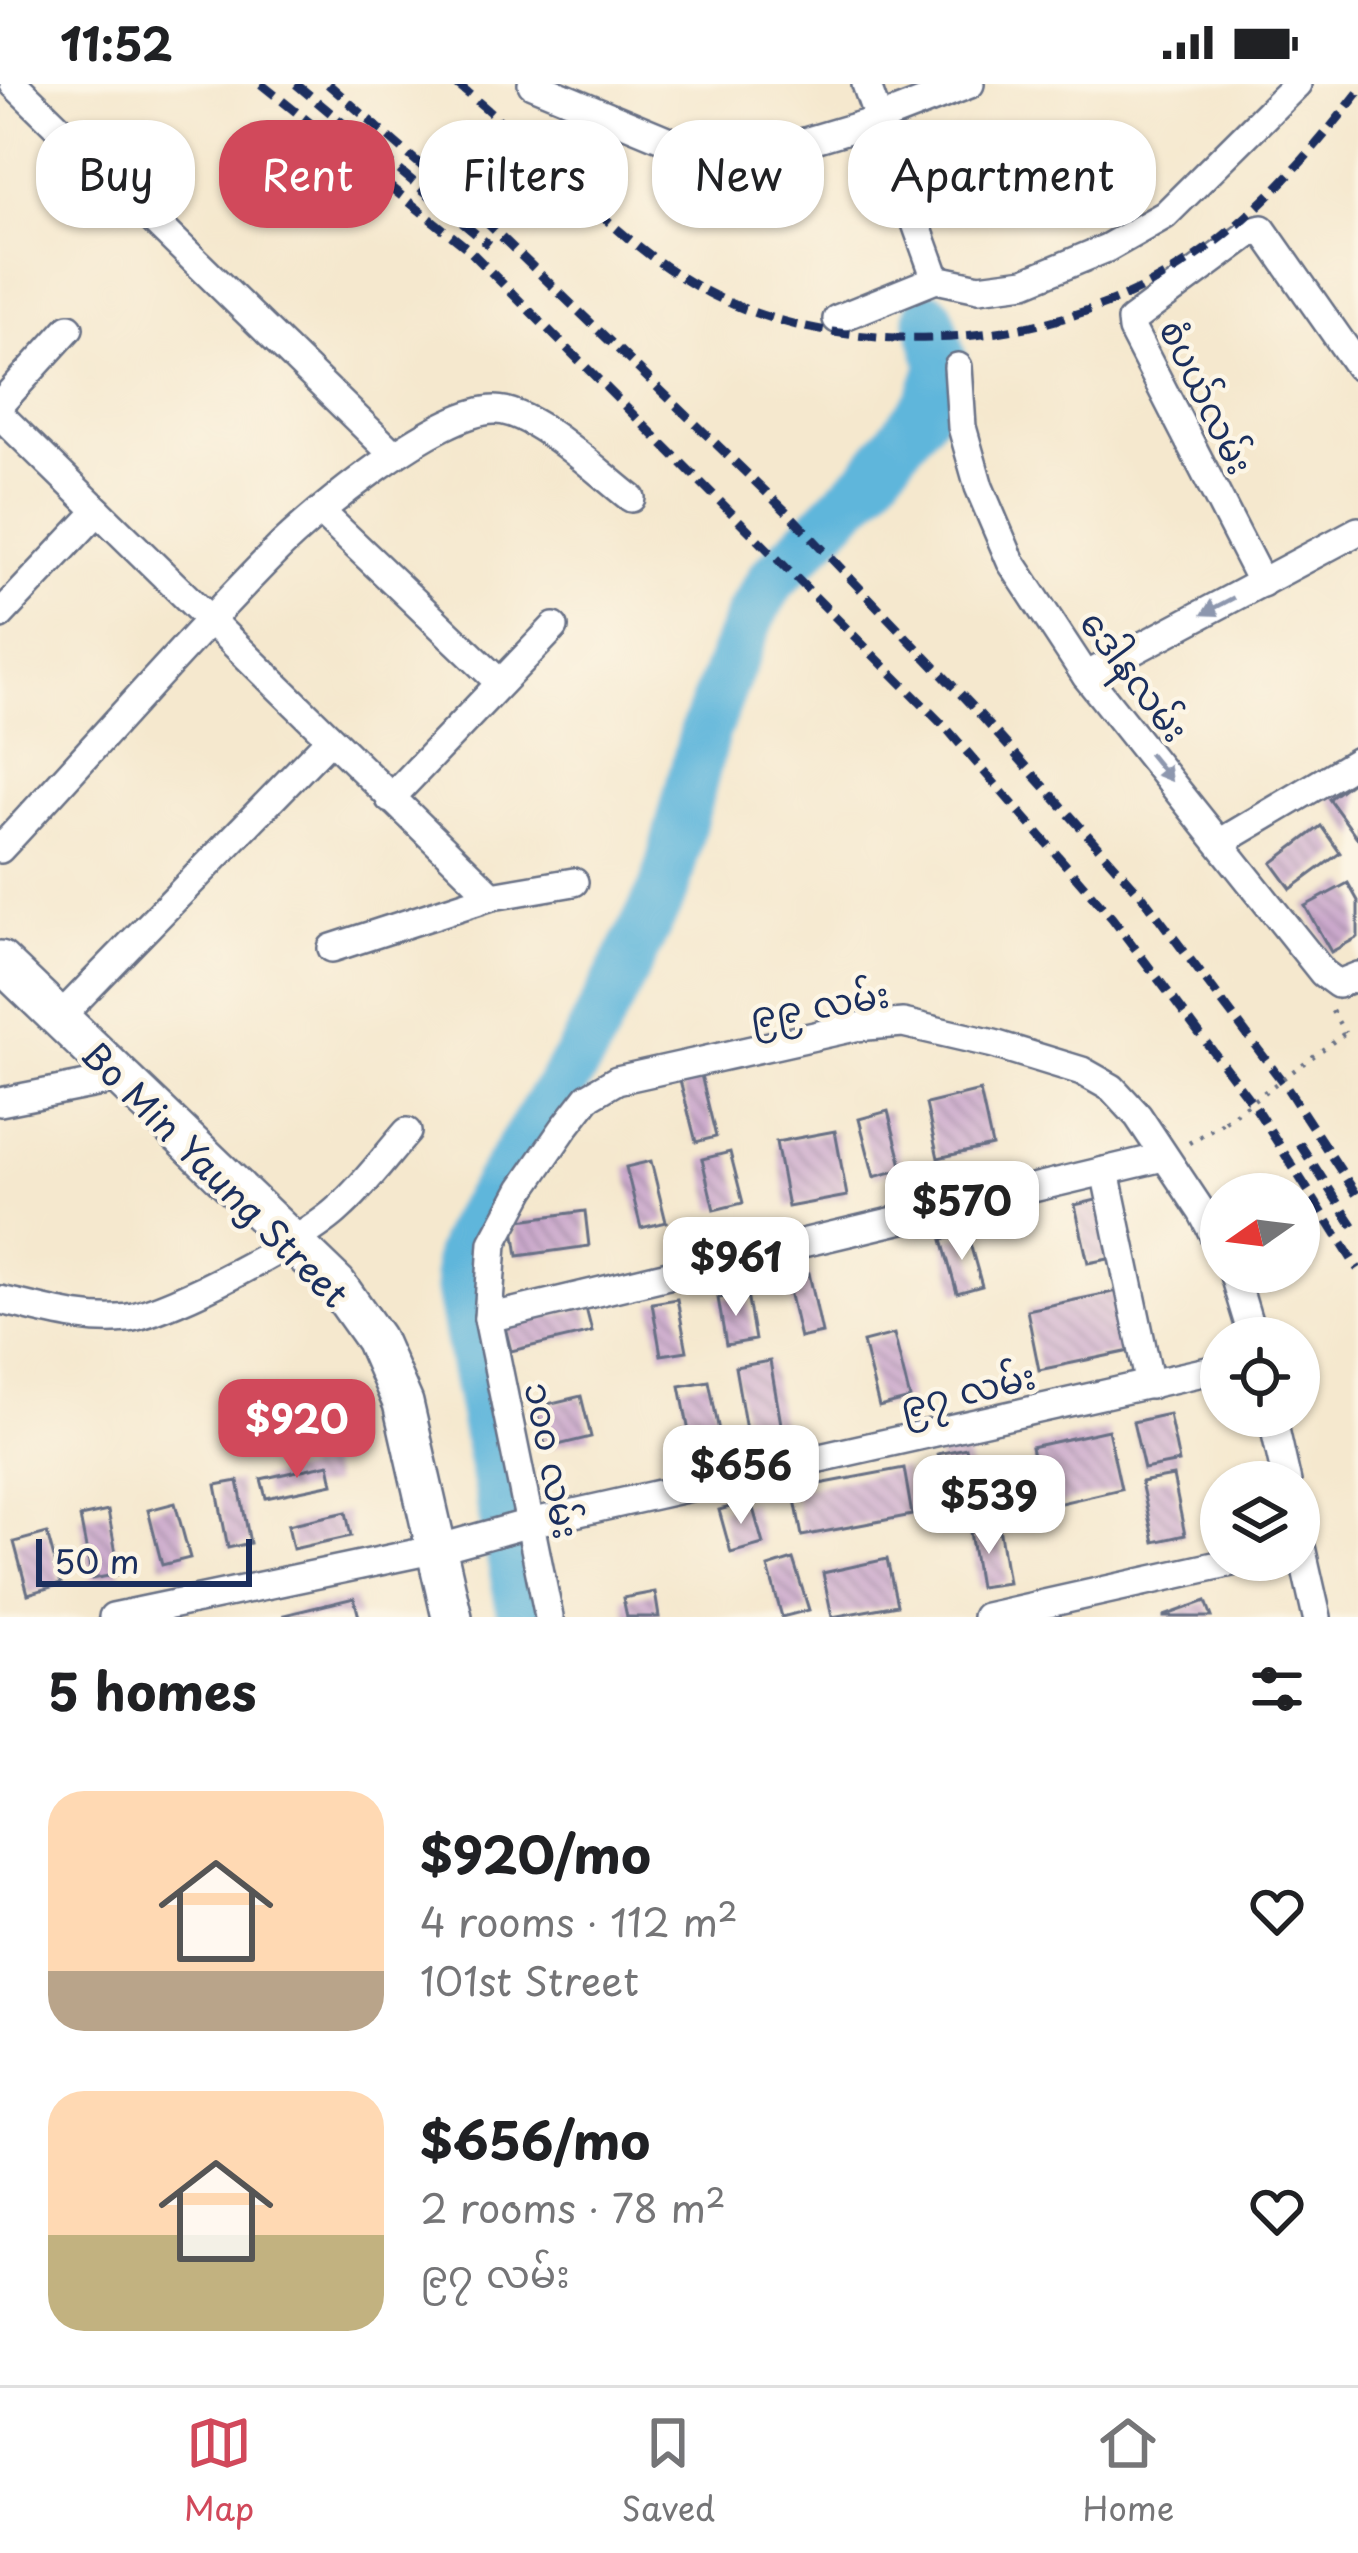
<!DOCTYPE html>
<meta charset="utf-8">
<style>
body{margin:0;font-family:"Playpen Sans","Noto Sans Myanmar",sans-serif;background:#f2f2f2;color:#202124;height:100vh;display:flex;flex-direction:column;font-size:45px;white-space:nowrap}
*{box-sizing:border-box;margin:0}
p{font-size:39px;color:#757577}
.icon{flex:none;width:66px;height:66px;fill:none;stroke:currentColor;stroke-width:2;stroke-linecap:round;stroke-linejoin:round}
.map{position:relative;height:1533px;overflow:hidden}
.panel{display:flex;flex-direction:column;background:#fff;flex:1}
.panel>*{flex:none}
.hud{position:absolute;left:36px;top:36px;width:1287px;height:108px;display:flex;gap:24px}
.needle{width:78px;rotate:256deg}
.buttons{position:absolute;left:1200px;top:1089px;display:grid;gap:24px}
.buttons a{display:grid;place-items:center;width:120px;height:120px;border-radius:50%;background:#fff;box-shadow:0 3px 9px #0004;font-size:60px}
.scale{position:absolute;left:36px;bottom:30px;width:216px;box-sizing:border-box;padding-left:12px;border:6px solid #1b2f5e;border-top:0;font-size:33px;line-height:42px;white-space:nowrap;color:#1b2f5e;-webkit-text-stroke:9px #fcf5e5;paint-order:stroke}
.price{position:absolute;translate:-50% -102px;padding:0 27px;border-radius:24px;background:#fff;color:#222;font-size:39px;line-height:78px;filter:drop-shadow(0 3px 6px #0008)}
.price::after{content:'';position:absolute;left:50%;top:72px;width:36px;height:27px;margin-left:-18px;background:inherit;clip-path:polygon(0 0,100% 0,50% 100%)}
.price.selected{background:#d1495b;color:#fff}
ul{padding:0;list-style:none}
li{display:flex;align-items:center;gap:36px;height:300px;padding:0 48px}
li span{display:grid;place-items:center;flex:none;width:336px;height:240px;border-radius:36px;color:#555}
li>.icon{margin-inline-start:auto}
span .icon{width:144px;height:144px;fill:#fffc;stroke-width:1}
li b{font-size:51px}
h2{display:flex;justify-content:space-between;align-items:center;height:144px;padding:0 48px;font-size:51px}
.chip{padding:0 42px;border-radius:48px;background:#fff;box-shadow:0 3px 9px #0004;font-size:42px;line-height:108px}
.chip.selected{background:#d1495b;color:#fff}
.status{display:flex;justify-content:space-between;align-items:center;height:84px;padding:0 60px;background:#fff;direction:ltr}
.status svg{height:33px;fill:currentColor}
.menu{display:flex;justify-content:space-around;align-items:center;height:168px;border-top:3px solid #e0e0e0;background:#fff;font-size:33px;color:#757577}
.menu a{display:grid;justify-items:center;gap:6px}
.menu .selected{color:#d1495b}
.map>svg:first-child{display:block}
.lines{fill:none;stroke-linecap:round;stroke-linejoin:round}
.river{stroke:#5eb6db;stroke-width:51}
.building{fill:url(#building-back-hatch)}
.street-casing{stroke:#677085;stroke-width:32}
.secondary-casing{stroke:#677085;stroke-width:44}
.path{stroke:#677085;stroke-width:4.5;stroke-dasharray:3 9;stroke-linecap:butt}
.street{stroke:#fff;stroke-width:27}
.secondary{stroke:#fff;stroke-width:39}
.rail{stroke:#1b2f5e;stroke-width:9;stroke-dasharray:18 9;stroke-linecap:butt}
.path-bridge{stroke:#677085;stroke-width:4.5;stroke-dasharray:3 9;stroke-linecap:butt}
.oneway{fill:#8d97ae}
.labels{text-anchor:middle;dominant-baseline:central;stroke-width:9;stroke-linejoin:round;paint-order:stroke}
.street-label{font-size:36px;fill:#1b2f5e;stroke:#fcf5e5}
</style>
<div class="status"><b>11:52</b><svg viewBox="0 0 49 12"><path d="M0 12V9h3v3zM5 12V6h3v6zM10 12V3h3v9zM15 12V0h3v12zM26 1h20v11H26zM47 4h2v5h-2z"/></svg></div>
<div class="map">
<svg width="1358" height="1533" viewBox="0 0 1358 1533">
<defs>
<pattern id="building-back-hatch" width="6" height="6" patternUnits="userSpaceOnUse" patternTransform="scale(3)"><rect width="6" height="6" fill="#cba9cc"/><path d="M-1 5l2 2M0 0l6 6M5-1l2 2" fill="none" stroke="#a48aa9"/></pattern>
</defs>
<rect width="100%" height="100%" fill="#fcf5e5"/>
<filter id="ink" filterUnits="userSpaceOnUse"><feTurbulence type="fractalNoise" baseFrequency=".00833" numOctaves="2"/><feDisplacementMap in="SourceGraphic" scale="24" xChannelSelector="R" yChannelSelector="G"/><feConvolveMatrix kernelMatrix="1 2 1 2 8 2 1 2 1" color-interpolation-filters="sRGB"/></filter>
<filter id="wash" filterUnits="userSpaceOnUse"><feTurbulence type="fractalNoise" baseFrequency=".004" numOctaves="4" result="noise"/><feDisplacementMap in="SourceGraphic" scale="48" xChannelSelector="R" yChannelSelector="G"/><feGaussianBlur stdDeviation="2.7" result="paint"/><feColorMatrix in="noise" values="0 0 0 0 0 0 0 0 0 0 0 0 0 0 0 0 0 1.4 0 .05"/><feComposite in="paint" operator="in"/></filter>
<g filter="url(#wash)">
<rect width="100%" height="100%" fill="#f5e8ce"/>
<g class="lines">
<polyline class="river" points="523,1533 461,1206 459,1174 470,1145 584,965 665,803 705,647 750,532 772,495 868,398 930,319 943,281 929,233"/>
</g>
<g id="blocks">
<g class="building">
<polygon points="1356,695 1358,698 1358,755 1329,715"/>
<polygon points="1321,742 1340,769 1291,805 1272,779"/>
<polygon points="1348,799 1358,817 1358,853 1331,868 1305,822"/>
<polygon points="701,991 716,1053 696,1058 680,996"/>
<polygon points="980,1007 992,1062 938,1074 926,1020"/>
<polygon points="888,1027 903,1085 874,1093 859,1035"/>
<polygon points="835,1047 847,1112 788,1123 776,1058"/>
<polygon points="730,1068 743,1119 714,1126 702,1075"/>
<polygon points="651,1077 666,1138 641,1144 626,1083"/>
<polygon points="1104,1114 1118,1173 1088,1179 1075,1121"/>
<polygon points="585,1127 589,1162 518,1172 513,1137"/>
<polygon points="967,1149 982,1202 957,1209 942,1156"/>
<polygon points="809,1189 822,1249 800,1254 786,1194"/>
<polygon points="1118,1207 1130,1267 1039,1286 1027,1226"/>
<polygon points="747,1210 755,1256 726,1261 718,1214"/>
<polygon points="677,1215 687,1267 661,1271 652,1219"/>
<polygon points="586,1224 592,1248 511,1267 505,1243"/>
<polygon points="894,1250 910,1315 879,1323 863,1258"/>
<polygon points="770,1277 781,1340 746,1346 735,1283"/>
<polygon points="709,1297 723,1367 694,1373 680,1302"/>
<polygon points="581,1312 591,1353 546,1364 535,1323"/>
<polygon points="1169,1330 1179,1378 1144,1385 1133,1338"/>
<polygon points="1108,1346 1121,1405 1044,1423 1031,1363"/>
<polygon points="966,1364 976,1414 948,1420 938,1370"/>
<polygon points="329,1380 333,1400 266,1414 261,1395"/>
<polygon points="904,1384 912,1431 802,1452 793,1405"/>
<polygon points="1173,1392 1185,1451 1154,1458 1141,1398"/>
<polygon points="238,1397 250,1459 228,1464 216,1401"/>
<polygon points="751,1417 763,1460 731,1469 719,1426"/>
<polygon points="175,1419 190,1474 162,1481 148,1426"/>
<polygon points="108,1427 120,1490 92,1495 80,1433"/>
<polygon points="346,1428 351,1452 293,1465 288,1441"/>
<polygon points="999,1443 1008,1499 979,1503 970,1448"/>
<polygon points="47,1449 61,1500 28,1510 14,1458"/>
<polygon points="793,1475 809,1526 782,1533 768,1483"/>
<polygon points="887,1475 897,1521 832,1533 823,1489"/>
<polygon points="655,1508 659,1533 627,1533 623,1514"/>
<polygon points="354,1514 359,1533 285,1533 284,1531"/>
<polygon points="1206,1517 1212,1533 1164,1533 1164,1532"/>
</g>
</g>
</g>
<g filter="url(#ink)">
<use href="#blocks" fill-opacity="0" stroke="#677085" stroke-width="3"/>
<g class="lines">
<g class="street-casing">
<g id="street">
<polyline points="14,0 394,371"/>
<polyline points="532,0 727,81 872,38 970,0"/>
<polyline points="866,0 936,195"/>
<polyline points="936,195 979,204 1025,198 1107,164 1165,131 1297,0"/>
<polyline points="837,235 936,195"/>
<polyline points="958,283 962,343 979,403 1011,478 1086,592 1323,889 1338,900 1358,892"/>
<polyline points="0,320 69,244"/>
<polyline points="0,331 492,812"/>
<polyline points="322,429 500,599"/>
<polyline points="1262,499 1132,246 1131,237 1251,148 1262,145 1358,282"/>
<polyline points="0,531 98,427"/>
<polyline points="1086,592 1358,447"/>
<polyline points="390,715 554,543"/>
<polyline points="1221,758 1358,677"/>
<path d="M0,765c92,-98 180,-201 274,-296 40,-41 165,-143 221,-143 40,0 103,63 136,88"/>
<polyline points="332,864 492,812 574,798"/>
<polyline points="59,934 330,655"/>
<polyline points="0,1018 122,994"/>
<polyline points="1105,1087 1150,1301"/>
<polyline points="1233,1188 1253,1254"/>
<path d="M0,1216c40,8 87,24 128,18 45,-8 178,-78 211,-110 25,-22 46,-51 68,-76"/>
<polyline points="488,1234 1163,1073"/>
<polyline points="1272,1332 1287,1398"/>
<polyline points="1299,1454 1317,1533"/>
<polyline points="113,1533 437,1465 530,1439 1221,1284"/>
<polyline points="549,1533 488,1234 493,1159 522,1105 564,1044 588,1013 617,996 855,943 903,939 994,960 1082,987 1112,1004 1138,1032 1202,1128 1221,1165"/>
<polyline points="986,1533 1241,1476"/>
</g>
</g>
<g class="secondary-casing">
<polyline id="secondary" points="0,877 336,1200 375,1255 403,1319 452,1533"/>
</g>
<g class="path">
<polyline points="1332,927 1345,949"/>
<polyline points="1189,1059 1225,1037"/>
</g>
<use href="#street" class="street"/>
<use href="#secondary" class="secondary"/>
<g class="rail">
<polyline points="261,0 467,164 947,645 1112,834 1255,1023 1358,1185"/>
<polyline points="296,0 489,161"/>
<polyline points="328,0 423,83"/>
<path d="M456,0c86,66 156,158 253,209 129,67 324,57 450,-14 82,-45 142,-113 199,-186"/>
<polyline points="482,134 791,432 974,624 1143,813 1285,1001 1358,1113"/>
<polyline points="1299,1059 1358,1149"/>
</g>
<polyline class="path-bridge" points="1225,1037 1345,949"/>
</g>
<defs><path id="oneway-solid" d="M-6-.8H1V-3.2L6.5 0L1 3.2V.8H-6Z" transform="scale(3)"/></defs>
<g class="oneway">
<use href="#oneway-solid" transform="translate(1218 522) rotate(152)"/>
<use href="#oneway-solid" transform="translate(1160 683) rotate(51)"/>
</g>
</g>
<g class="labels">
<g class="street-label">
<text transform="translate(1208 312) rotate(64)">စံပယ်လမ်း</text>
<text transform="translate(1136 591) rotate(53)">ဒေါနလမ်း</text>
<text transform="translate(819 919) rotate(-9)">၉၉ လမ်း</text>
<text transform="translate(216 1089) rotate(45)">Bo Min Yaung Street</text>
<text transform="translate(967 1305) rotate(-13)">၉၇ လမ်း</text>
<text transform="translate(554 1376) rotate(79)">၁၀၀ လမ်း</text>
</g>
</g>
</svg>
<div class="buttons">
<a><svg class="needle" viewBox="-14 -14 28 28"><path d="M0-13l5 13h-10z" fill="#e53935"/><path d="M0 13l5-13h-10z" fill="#757577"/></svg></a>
<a><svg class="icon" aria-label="locate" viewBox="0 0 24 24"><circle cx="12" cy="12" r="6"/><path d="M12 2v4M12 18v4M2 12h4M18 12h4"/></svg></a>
<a><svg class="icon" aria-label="layers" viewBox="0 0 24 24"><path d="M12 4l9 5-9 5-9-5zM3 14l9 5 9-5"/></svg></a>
</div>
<div class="scale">50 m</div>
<b class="price" style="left:962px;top:1179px">$570</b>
<b class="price" style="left:736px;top:1235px">$961</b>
<b class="price selected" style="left:297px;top:1397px">$920</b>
<b class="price" style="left:741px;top:1443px">$656</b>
<b class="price" style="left:989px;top:1473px">$539</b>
<div class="hud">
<a class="chip">Buy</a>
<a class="chip selected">Rent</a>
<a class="chip">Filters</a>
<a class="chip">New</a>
<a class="chip">Apartment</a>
</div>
</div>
<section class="panel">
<h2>5 homes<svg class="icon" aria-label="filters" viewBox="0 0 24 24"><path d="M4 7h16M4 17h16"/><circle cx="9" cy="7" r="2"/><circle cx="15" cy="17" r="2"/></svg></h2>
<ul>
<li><span style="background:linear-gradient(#ffd9b3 75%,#b9a48a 0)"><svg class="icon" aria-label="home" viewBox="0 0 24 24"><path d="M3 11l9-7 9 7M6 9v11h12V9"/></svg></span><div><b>$920/mo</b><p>4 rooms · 112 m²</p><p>101st Street</p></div><svg class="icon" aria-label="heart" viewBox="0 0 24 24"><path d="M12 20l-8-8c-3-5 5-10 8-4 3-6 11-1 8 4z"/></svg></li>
<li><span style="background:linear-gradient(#ffd9b3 60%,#c2b280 0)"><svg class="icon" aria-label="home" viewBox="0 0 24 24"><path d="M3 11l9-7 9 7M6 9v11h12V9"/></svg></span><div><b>$656/mo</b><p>2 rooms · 78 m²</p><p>၉၇ လမ်း</p></div><svg class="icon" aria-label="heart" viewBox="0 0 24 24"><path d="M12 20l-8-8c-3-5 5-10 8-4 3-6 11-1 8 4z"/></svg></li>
</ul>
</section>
<nav class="menu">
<a class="selected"><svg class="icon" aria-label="map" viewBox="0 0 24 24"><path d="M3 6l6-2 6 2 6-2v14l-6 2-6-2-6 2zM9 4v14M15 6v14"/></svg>Map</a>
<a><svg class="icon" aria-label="saved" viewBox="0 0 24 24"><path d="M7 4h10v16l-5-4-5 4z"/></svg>Saved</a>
<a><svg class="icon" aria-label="home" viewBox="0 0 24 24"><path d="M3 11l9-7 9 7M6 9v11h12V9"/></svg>Home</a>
</nav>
